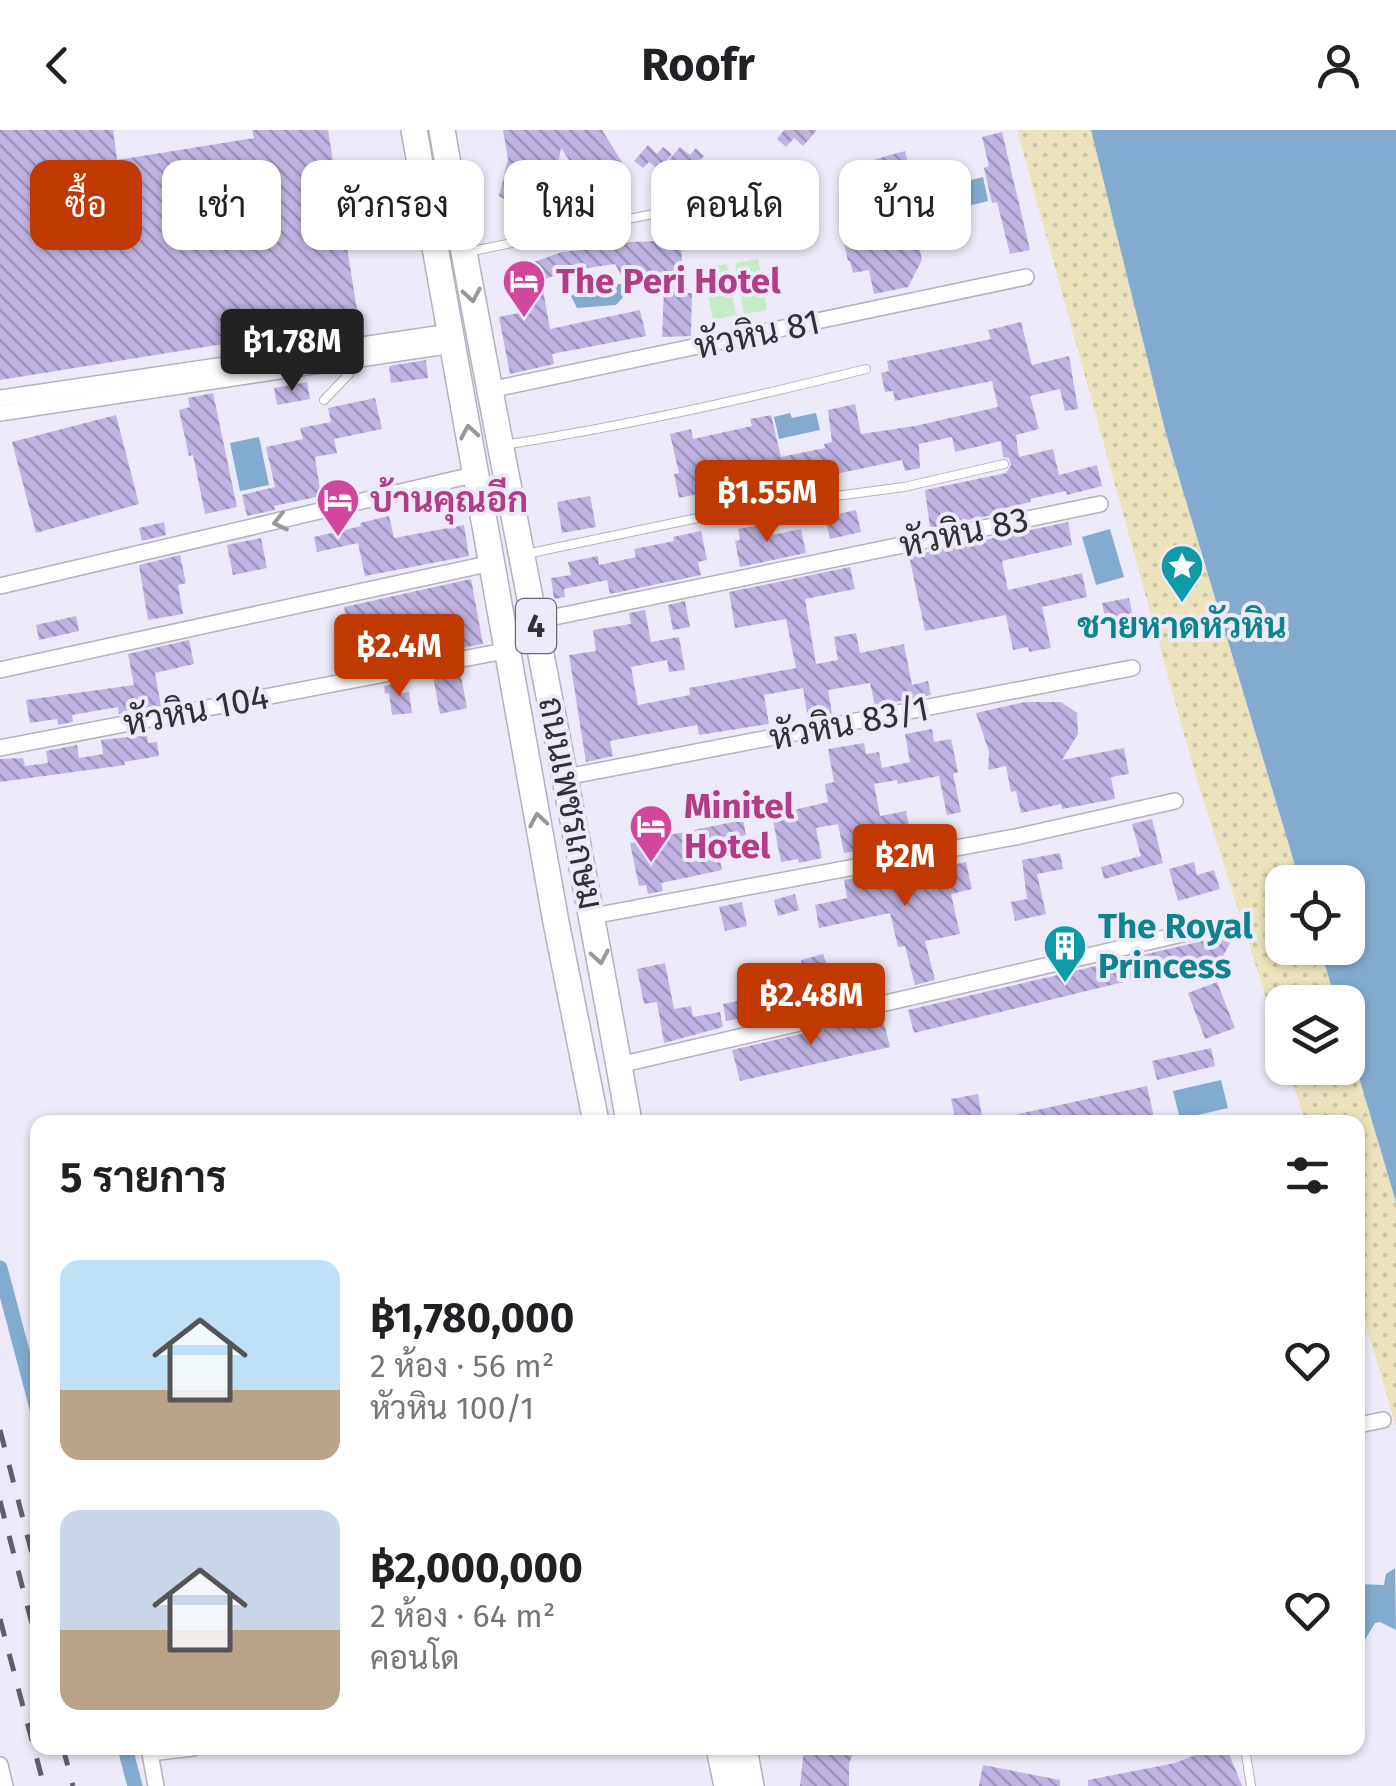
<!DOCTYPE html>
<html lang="th">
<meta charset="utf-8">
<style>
body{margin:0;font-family:"Fira Sans",Sarabun,sans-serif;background:#f2f2f2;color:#202124;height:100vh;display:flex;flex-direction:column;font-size:38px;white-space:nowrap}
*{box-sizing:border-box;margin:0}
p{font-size:32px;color:#757577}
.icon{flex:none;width:55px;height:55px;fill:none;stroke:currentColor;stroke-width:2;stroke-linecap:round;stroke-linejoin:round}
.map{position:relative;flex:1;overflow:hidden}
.drawer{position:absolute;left:30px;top:985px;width:1335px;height:640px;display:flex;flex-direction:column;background:#fff;border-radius:20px;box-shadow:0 2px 8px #0004}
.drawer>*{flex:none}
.top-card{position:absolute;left:30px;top:30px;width:1338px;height:90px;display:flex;gap:20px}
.buttons{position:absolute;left:1265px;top:735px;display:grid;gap:20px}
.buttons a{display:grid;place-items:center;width:100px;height:100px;border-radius:20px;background:#fff;box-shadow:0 2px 8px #0004;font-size:50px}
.price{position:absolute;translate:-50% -85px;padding:0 22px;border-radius:10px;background:#c03900;color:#fff;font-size:32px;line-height:65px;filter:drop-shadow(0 2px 5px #0008)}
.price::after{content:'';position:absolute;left:50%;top:60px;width:30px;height:22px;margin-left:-15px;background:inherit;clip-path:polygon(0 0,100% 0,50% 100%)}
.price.active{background:#222;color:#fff}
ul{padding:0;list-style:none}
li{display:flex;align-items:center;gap:30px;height:250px;padding:0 30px}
li span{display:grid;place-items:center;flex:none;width:280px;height:200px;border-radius:20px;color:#555}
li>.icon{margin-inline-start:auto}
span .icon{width:120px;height:120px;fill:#fffc;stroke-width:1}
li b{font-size:42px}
h2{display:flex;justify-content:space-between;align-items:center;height:120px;padding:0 30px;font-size:42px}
.tag{padding:0 35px;border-radius:20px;background:#fff;box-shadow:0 2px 8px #0004;font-size:35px;line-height:90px}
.tag.active{background:#c03900;color:#fff}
header{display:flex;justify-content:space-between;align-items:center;height:130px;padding:0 30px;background:#fff;font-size:45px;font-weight:700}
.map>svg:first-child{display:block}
.green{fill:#c4eac7}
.sand{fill:url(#sand-dots)}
.water{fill:#83abd0}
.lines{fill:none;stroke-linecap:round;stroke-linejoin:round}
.canal{stroke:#83abd0;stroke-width:15}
.building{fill:url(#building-back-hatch)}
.lane-casing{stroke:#b2b1be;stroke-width:10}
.street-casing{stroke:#b2b1be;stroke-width:18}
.primary-casing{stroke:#b2b1be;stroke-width:28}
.lane{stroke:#fff;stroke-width:8}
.street{stroke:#fff;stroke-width:15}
.primary{stroke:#fff;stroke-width:25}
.rail{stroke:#605f67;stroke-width:5;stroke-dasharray:18 18;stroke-linecap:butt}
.oneway{stroke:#98989a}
.labels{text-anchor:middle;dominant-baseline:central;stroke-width:8;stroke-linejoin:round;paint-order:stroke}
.shield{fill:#eceaf8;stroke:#686870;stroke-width:2.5}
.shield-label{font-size:32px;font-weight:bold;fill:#303035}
.hotel-label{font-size:35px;font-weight:bold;fill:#b23c85;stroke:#eceaf8;text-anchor:start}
.street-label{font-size:35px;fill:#303035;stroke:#eceaf8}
.culture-label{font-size:35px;font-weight:bold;fill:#0d838f;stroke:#eceaf8}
</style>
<header><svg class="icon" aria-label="back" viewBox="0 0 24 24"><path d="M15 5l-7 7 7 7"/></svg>Roofr<svg class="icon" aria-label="person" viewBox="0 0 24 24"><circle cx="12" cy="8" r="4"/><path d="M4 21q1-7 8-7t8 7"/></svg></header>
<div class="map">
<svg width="1396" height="1656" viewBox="0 0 1396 1656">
<defs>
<pattern id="sand-dots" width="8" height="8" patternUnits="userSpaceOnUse" patternTransform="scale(2.5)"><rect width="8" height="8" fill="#ece3bd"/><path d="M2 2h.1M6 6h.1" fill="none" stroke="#cbc3a3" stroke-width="1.8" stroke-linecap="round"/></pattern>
<pattern id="building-back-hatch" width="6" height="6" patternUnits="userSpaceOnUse" patternTransform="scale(2.5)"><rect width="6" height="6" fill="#c0b3e3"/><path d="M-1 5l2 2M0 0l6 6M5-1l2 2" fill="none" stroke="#9c92b9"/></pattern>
</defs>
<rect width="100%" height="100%" fill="#eceaf8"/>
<g class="green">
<polygon points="758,129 767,180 744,184 735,133"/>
<polygon points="727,134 736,185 713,190 703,138"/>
</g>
<g class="sand">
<polygon points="1017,0 1091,0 1166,304 1300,752 1282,752 1282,818 1320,818 1336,872 1282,872 1282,918 1195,644"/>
<polygon points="1348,910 1396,1072 1396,1296 1358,1169 1358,992 1305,992 1288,938 1348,938"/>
</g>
<g class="water">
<polygon points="1091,0 1396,0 1396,1072 1348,910 1348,872 1336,872 1320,818 1348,818 1348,752 1300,752 1166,304"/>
<polygon points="983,47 988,71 932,85 927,61"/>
<polygon points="614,154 621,154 625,165 616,175 577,178 571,166 578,161"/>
<polygon points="790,283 792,288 816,283 820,300 779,309 774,287"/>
<polygon points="259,307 269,355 240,361 230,313"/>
<polygon points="1110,399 1124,447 1096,455 1082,407"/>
<polygon points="1221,950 1228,978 1180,989 1173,961"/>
<polygon points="1395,1438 1396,1500 1380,1492 1375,1493 1358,1521 1358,1454 1384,1455 1386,1444"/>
</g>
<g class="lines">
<g class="canal">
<polyline points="0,1138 38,1282"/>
<polyline points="125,1618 135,1656"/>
</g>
</g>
<g class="building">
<polygon points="0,0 113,0 117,30 254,8 252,0 328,0 359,192 0,250"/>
<polygon points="503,0 602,0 622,32 589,59 561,18 553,61 541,90 499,66 508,29"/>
<polygon points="784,0 817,0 803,16 794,8 786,17 777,9"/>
<polygon points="1002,2 1030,120 1010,124 997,72 992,73 984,38 989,36 982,7"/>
<polygon points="648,15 657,24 663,17 672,24 659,40 649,32 643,38 634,31"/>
<polygon points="680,17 690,25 696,18 704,26 691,41 682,33 675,40 667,32"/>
<polygon points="905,21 909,37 919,35 926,66 920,67 926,93 914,95 922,130 908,157 874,164 869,140 853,143 850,131 848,131 839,91 844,90 841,74 850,72 849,64 861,61 855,35"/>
<polygon points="680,101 684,163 692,163 691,206 662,207 664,158 657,158 656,142 627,156 615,134 567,141 534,153 528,134 562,122 609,117 609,113 654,111 654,103"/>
<polygon points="543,160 550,199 640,180 646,206 552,224 554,234 510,244 499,187 533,180 529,162"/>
<polygon points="1021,192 1032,235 1069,226 1078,279 1065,281 1060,259 1030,266 1039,299 1016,305 1019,327 1053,319 1059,345 1097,335 1102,356 1067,365 1066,361 1030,369 1031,372 996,380 997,384 930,398 925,360 1006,343 1011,335 1009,328 1003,327 1001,311 955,322 952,307 919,314 920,338 905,341 902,330 789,354 788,350 736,361 735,356 679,368 674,344 679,343 670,304 691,299 693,309 752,296 750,289 771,285 781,327 825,318 824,314 832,312 828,280 855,274 861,304 915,296 998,277 992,251 895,271 893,261 885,262 881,243 889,241 887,231 991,209 988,200"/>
<polygon points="426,230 428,248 391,253 389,236"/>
<polygon points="307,252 310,269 277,275 274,258"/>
<polygon points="213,263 237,377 205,384 193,325 189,326 179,280 190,277 188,268"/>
<polygon points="375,268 382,299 334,309 337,323 315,327 321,366 274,376 275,380 247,386 242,365 275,357 266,317 303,309 300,298 331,292 328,278"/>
<polygon points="116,285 139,374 36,403 12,312"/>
<polygon points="590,366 596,397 562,403 557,372"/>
<polygon points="856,380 861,402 830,409 825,387"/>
<polygon points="389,386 394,408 464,395 469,426 365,446 358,413 317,422 314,407 361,396 360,393"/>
<polygon points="164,392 166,405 142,411 139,398"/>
<polygon points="1068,392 1072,415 1002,431 1008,460 1082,443 1087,467 1042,477 1051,518 1029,522 1028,517 1013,520 1006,485 925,501 909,426"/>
<polygon points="765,394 767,406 801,399 806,423 740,437 735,411 740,410 738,399"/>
<polygon points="701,401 707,430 698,432 701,445 610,464 607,450 564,459 565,467 554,469 551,448 571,445 568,432 598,426 599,435 636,427 634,419 674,411 673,407"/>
<polygon points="261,408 267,438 233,445 227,415"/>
<polygon points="180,425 186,453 178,455 183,484 148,490 139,435"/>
<polygon points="850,437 855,459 805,469 816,534 838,530 834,507 856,503 860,523 904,514 912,555 928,551 931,565 875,576 870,553 828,560 832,584 808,589 803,558 764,565 769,594 699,605 697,595 610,611 613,626 586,632 569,525 596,521 593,500 631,494 629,483 645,480 651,512 679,507 685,540 669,542 667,530 631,537 638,575 690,565 689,558 796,538 786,489 735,498 729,462"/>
<polygon points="471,449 483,514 446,521 440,488 369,499 370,504 351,508 344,477"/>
<polygon points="1129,468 1135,496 1108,502 1102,473"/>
<polygon points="685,471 690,497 673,500 668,475"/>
<polygon points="76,486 79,501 39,510 36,495"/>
<polygon points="189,510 194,534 155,543 161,576 119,584 118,577 72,585 73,592 58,595 57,589 30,593 26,570 134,555 128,524"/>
<polygon points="460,541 467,578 440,584 433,546"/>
<polygon points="401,552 402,563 409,562 412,583 392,585 389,563 385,564 384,556"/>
<polygon points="1025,572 1061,572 1077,583 1078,604 1062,630 1124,618 1129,644 1111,647 1115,669 1062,679 1061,674 1021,683 1016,661 1011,662 1006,636 988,640 989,622 976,583"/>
<polygon points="932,599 934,612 951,609 958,642 953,644 961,682 947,685 939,646 898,654 897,650 874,654 880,686 906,681 910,702 861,714 862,720 844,723 838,694 816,698 822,728 799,733 798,729 781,732 772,685 828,672 825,654 834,652 828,619 864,613 866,624 879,622 882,638 910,632 905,604"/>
<polygon points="147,605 148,613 157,612 159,626 124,632 125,635 0,652 0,629 23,628 25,636 48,633 46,621 77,615 79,628 103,624 101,610"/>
<polygon points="1152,689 1163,733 1104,749 1101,737 1141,726 1132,694"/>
<polygon points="743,690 746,705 716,712 722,740 661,753 663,761 648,764 646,755 639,756 630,713"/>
<polygon points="1060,723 1063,739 1037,744 1046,784 1015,791 1011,772 1027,769 1022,730"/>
<polygon points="966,732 972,759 951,764 960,804 925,811 935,850 915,855 905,816 898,817 890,783 819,798 815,775 847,768 844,750 879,744 880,751"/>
<polygon points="1194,732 1197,745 1214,740 1220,759 1178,771 1169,739"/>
<polygon points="795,764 799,780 778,786 774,770"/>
<polygon points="742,772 747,796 725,801 719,777"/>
<polygon points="1216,805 1230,813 1222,828 914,903 908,880 1198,812"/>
<polygon points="823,824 840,872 758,891 756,886 726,891 723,874 752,868 751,862 762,860 766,875 788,870 784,855 806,850 801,830"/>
<polygon points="665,833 674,879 691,876 693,887 720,882 723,897 664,913 657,872 644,874 637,839"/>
<polygon points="1217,852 1235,898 1205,909 1188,863"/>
<polygon points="882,885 890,917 740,951 732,920"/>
<polygon points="1211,918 1215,936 1157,950 1152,931"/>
<polygon points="1147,956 1155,992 1005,992 1005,987"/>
<polygon points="978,964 983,992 956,992 951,969"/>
<polygon points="804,1618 856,1618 849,1633 849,1656 800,1656"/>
<polygon points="1213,1618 1227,1618 1242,1656 1088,1656 1088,1650 1175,1633"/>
<polygon points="983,1635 1060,1650 1060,1656 979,1656"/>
</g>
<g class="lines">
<g class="lane-casing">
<g id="lane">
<polyline points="468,122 770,60"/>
<polyline points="324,270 349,244 347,231"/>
<path d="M503,315c123,-19 243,-46 363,-76"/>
<polyline points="526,424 745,378 904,357 1004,334"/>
<polyline points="897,992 903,991"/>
<polyline points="1245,1618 1251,1656"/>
</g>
</g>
<g class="street-casing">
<g id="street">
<polyline points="489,260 1026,147"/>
<polyline points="0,268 450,202"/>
<polyline points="0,283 453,215"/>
<polyline points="0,456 477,344"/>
<polyline points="535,491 1100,374"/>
<polyline points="0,540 492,433"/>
<polyline points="0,618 509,520"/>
<polyline points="566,647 1132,538"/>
<polyline points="593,786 1020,706 1175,671"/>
<polyline points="619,935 1195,801"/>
<polyline points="1358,1295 1383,1290"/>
<polyline points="149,1618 156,1656"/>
<polyline points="150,1623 193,1618"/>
<polyline points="0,1635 5,1656"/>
</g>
</g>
<g class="primary-casing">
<g id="primary">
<polyline points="414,0 556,792 596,992"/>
<path d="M442,0c58,332 129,661 187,992"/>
<polyline points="719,1618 727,1656"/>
<polyline points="744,1618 751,1656"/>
</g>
</g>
<use href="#lane" class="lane"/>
<use href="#street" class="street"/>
<use href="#primary" class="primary"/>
<g class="rail">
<polyline points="0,1300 38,1447"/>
<polyline points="0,1371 38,1517"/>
<polyline points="0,1489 44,1656"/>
<polyline points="63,1618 73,1656"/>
</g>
</g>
<defs><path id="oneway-chevron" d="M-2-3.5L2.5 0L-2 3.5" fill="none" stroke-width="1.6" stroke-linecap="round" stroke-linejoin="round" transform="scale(2.5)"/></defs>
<g class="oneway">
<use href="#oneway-chevron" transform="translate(472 165) rotate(80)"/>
<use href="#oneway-chevron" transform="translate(469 302) rotate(-100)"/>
<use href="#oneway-chevron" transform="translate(280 392) rotate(167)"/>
<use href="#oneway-chevron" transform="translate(538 690) rotate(-100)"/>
<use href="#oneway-chevron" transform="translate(600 827) rotate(80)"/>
</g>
<defs>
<g id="hotel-pin" transform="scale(2.25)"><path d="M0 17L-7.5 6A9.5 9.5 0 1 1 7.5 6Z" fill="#d1479c" stroke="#eceaf8"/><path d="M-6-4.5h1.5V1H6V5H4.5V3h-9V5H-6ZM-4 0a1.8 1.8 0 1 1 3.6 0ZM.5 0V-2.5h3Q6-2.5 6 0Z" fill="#fff"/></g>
<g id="sight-pin" transform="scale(2.25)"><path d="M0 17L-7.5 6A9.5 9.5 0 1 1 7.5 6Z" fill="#0f9aa8" stroke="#eceaf8"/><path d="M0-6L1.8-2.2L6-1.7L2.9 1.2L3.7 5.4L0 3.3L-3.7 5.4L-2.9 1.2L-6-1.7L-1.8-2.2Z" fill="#fff"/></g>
<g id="building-pin" transform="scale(2.25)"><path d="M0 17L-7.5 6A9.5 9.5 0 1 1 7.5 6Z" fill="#0f9aa8" stroke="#eceaf8"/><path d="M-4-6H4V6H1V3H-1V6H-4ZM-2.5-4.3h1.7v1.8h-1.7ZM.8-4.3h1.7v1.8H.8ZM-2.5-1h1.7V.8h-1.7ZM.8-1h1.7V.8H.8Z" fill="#fff"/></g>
</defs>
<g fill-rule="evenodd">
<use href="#hotel-pin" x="524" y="151"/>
<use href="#hotel-pin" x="338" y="370"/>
<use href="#sight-pin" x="1182" y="436"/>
<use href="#hotel-pin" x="651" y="696"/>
<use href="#building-pin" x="1065" y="816"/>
</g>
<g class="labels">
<rect class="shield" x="516" y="469" width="40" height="54" rx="8"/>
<g class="shield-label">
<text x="536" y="496">4</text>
</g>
<g class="hotel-label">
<text x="556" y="151">The Peri Hotel</text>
<text x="370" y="370">บ้านคุณอีก</text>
<text x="684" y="676">Minitel<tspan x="684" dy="40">Hotel</tspan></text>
</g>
<g class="street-label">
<text transform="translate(757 204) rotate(-12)">หัวหิน 81</text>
<text transform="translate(964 402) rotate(-12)">หัวหิน 83</text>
<text transform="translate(196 580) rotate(-11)">หัวหิน 104</text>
<text transform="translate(849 593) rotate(-11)">หัวหิน 83/1</text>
<text transform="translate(571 673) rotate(79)">ถนนเพชรเกษม</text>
</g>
<g class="culture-label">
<text x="1182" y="496">ชายหาดหัวหิน</text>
<text x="1098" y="796" text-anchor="start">The Royal<tspan x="1098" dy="40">Princess</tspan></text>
</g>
</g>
</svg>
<div class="buttons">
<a><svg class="icon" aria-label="locate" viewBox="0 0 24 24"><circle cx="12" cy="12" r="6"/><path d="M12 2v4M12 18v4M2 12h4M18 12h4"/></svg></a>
<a><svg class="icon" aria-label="layers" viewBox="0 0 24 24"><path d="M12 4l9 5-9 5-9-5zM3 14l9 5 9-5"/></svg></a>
</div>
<b class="price active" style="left:292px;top:264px">฿1.78M</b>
<b class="price" style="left:767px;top:415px">฿1.55M</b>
<b class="price" style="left:399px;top:569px">฿2.4M</b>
<b class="price" style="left:905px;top:779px">฿2M</b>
<b class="price" style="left:811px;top:918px">฿2.48M</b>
<div class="top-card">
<a class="tag active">ซื้อ</a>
<a class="tag">เช่า</a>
<a class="tag">ตัวกรอง</a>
<a class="tag">ใหม่</a>
<a class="tag">คอนโด</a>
<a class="tag">บ้าน</a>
</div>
<section class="drawer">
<h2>5 รายการ<svg class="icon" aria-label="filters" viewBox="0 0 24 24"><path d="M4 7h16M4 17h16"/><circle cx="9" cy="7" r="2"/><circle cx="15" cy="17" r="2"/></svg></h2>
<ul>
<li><span style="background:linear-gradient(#bfe0f5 65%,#b9a48a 0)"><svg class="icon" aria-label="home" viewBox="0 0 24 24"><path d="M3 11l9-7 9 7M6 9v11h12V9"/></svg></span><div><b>฿1,780,000</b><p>2 ห้อง · 56 m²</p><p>หัวหิน 100/1</p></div><svg class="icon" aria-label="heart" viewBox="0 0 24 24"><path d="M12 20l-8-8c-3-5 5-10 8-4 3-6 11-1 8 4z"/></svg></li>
<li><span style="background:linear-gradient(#c9d6e8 60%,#b9a48a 0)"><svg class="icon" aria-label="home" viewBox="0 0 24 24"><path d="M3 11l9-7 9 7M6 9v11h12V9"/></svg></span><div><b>฿2,000,000</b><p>2 ห้อง · 64 m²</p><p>คอนโด</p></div><svg class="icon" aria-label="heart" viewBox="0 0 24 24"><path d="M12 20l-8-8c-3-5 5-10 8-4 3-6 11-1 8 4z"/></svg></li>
</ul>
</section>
</div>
